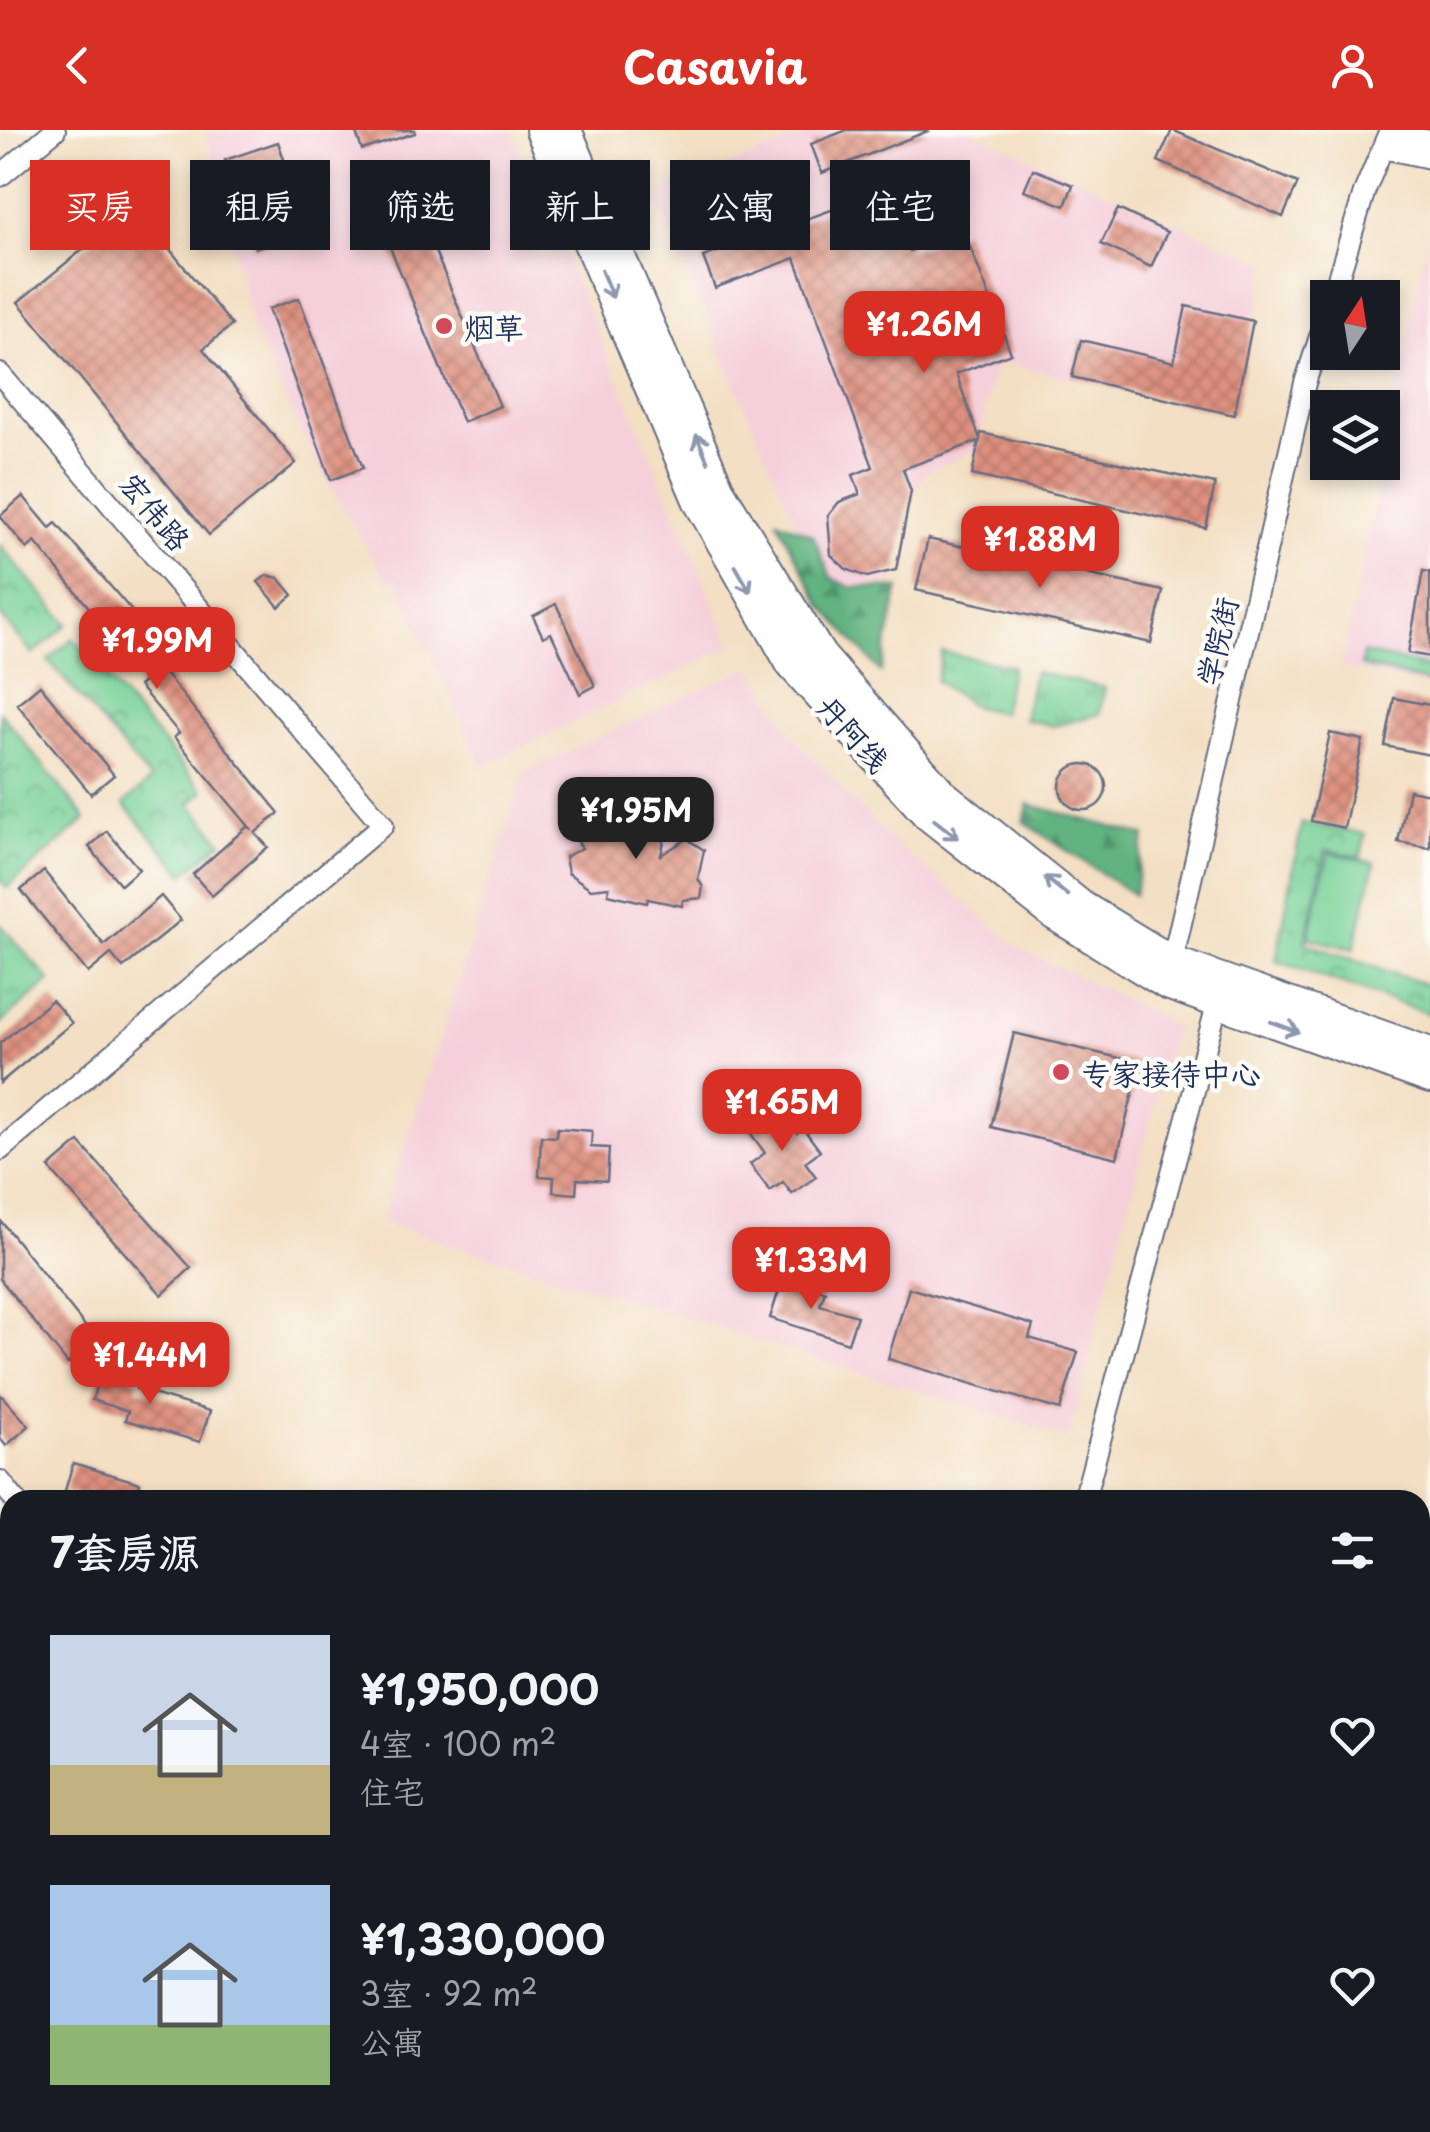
<!DOCTYPE html>
<html lang="zh">
<meta charset="utf-8">
<style>
body{margin:0;font-family:"Playpen Sans","LXGW WenKai TC",sans-serif;background:#242831;color:#f1f3f6;height:100vh;display:flex;flex-direction:column;font-size:38px;white-space:nowrap}
*{box-sizing:border-box;margin:0}
p{font-size:32px;color:#9ea1a6}
.icon{flex:none;width:55px;height:55px;fill:none;stroke:currentColor;stroke-width:2;stroke-linecap:round;stroke-linejoin:round}
.map{position:relative;flex:1;overflow:hidden}
.side{position:absolute;left:0px;top:1360px;width:1430px;height:642px;display:flex;flex-direction:column;background:#171b24;border-radius:30px 30px 0 0;box-shadow:0 5px 15px #0003}
.side>*{flex:none}
.top-card{position:absolute;left:30px;top:30px;width:1370px;height:90px;display:flex;gap:20px}
.needle{width:65px;rotate:12deg}
.tools{position:absolute;left:1310px;top:150px;display:grid;gap:20px}
.tools a{display:grid;place-items:center;width:90px;height:90px;border-radius:0px;background:#171b24;box-shadow:0 5px 15px #0003;font-size:50px}
.price{position:absolute;translate:-50% -85px;padding:0 22px;border-radius:20px;background:#d93025;color:#fff;font-size:32px;line-height:65px;filter:drop-shadow(0 2px 5px #0008)}
.price::after{content:'';position:absolute;left:50%;top:60px;width:30px;height:22px;margin-left:-15px;background:inherit;clip-path:polygon(0 0,100% 0,50% 100%)}
.price.current{background:#222;color:#fff}
ul{padding:0;list-style:none}
li{display:flex;align-items:center;gap:30px;height:250px;padding:0 50px}
li span{display:grid;place-items:center;flex:none;width:280px;height:200px;border-radius:0px;color:#555}
li>.icon{margin-inline-start:auto}
span .icon{width:120px;height:120px;fill:#fffc;stroke-width:1}
li b{font-size:42px}
h2{display:flex;justify-content:space-between;align-items:center;height:120px;padding:0 50px;font-size:42px}
.pill{padding:0 35px;border-radius:0px;background:#171b24;box-shadow:0 5px 15px #0003;font-size:35px;line-height:90px}
.pill.current{background:#d93025;color:#fff}
header{display:flex;justify-content:space-between;align-items:center;height:130px;padding:0 50px;background:#d93025;color:#fff;font-size:45px;font-weight:700}
.map>svg:first-child{display:block}
.built{fill:#f5cfda}
.grass{fill:url(#grass-tufts);stroke:#4a807b;stroke-width:2.5}
.forest{fill:url(#forest-firs);stroke:#3e716f;stroke-width:2.5}
.park{fill:url(#park-crowns);stroke:#4a807b;stroke-width:2.5}
.pitch{fill:#78d198;stroke:#4a807b;stroke-width:2.5}
.lines{fill:none;stroke-linecap:round;stroke-linejoin:round}
.stream{stroke:#64a6d8;stroke-width:5}
.building{fill:url(#building-cross-hatch)}
.minor-casing{stroke:#676d81;stroke-width:24}
.highway-casing{stroke:#676d81;stroke-width:34}
.minor{stroke:#fff;stroke-width:20}
.highway{stroke:#fff;stroke-width:30}
.oneway{stroke:#8d97ae}
.poi-dot{fill:#d1495b;stroke:#fdfcf7;stroke-width:4}
.labels{text-anchor:middle;dominant-baseline:central;stroke-width:9;stroke-linejoin:round;paint-order:stroke}
.poi-label{font-size:30px;fill:#1b2f5e;stroke:#fdfcf7;text-anchor:start}
.street-label{font-size:30px;fill:#1b2f5e;stroke:#fdfcf7}
</style>
<header><svg class="icon" aria-label="back" viewBox="0 0 24 24"><path d="M15 5l-7 7 7 7"/></svg>Casavia<svg class="icon" aria-label="person" viewBox="0 0 24 24"><circle cx="12" cy="8" r="4"/><path d="M4 21q1-7 8-7t8 7"/></svg></header>
<div class="map">
<svg width="1430" height="2002" viewBox="0 0 1430 2002">
<defs>
<pattern id="grass-tufts" width="24" height="20" patternUnits="userSpaceOnUse" patternTransform="scale(2.5)"><rect width="24" height="20" fill="#78d198"/><path d="M3 7l-1-3M5 7V3M7 7l1-3M15 17l-1-3M17 17v-4M19 17l1-3" fill="none" stroke="#62aa7f"/></pattern>
<pattern id="forest-firs" width="22" height="20" patternUnits="userSpaceOnUse" patternTransform="scale(2.5)"><rect width="22" height="20" fill="#62b380"/><path d="M5 1l3.5 6h-7zM16 11l3.5 6h-7z" fill="#50926c"/></pattern>
<pattern id="park-crowns" width="20" height="18" patternUnits="userSpaceOnUse" patternTransform="scale(2.5)"><rect width="20" height="18" fill="#78d198"/><path d="M2 6a3 3 0 1 1 6 0M12 15a3 3 0 1 1 6 0" fill="none" stroke="#62aa7f"/></pattern>
<pattern id="building-cross-hatch" width="8" height="8" patternUnits="userSpaceOnUse" patternTransform="scale(2.5)"><rect width="8" height="8" fill="#df917f"/><path d="M0 0l8 8M0 8l8-8" fill="none" stroke="#b4776b"/></pattern>
</defs>
<rect width="100%" height="100%" fill="#fdfcf7"/>
<filter id="ink" filterUnits="userSpaceOnUse"><feTurbulence type="fractalNoise" baseFrequency=".01" numOctaves="2"/><feDisplacementMap in="SourceGraphic" scale="20" xChannelSelector="R" yChannelSelector="G"/><feConvolveMatrix kernelMatrix="1 2 1 2 8 2 1 2 1" color-interpolation-filters="sRGB"/></filter>
<filter id="wash" filterUnits="userSpaceOnUse"><feTurbulence type="fractalNoise" baseFrequency=".0048" numOctaves="4" result="noise"/><feDisplacementMap in="SourceGraphic" scale="40" xChannelSelector="R" yChannelSelector="G"/><feGaussianBlur stdDeviation="2.25" result="paint"/><feColorMatrix in="noise" values="0 0 0 0 0 0 0 0 0 0 0 0 0 0 0 0 0 1.4 0 .05"/><feComposite in="paint" operator="in"/></filter>
<g filter="url(#wash)">
<rect width="100%" height="100%" fill="#f3dfc3"/>
<g class="built">
<polygon points="205,0 511,0 732,516 483,636 395,449 387,452 312,324 253,202"/>
<polygon points="821,0 968,0 1267,134 1234,285 1006,233 993,240 977,319 928,341 910,367 894,452 850,457 831,448 813,406 798,399 653,64"/>
<polygon points="1430,97 1430,556 1341,538"/>
<polygon points="751,536 792,605 878,698 1017,817 1175,895 1068,1308 381,1092 525,642"/>
</g>
<g class="grass">
<polygon points="942,522 1012,536 1002,583 973,576 936,551"/>
<polygon points="1363,523 1430,537 1430,553 1361,536"/>
<polygon points="1034,542 1105,558 1099,584 1054,596 1024,589"/>
<polygon points="0,794 50,851 0,894"/>
</g>
<g class="forest">
<polygon points="777,390 813,405 831,448 850,457 899,458 881,542 821,474"/>
<polygon points="1028,674 1145,706 1134,765 1024,692"/>
</g>
<g class="park">
<polygon points="0,415 68,494 33,524 0,485"/>
<polygon points="73,508 204,661 190,673 222,712 184,744 124,674 151,650 48,530"/>
<polygon points="0,582 86,689 7,758 0,750"/>
<polygon points="1302,693 1365,704 1361,727 1326,720 1305,813 1430,856 1430,884 1276,831"/>
</g>
<polygon class="pitch" points="1329,722 1375,733 1354,819 1308,808"/>
<g class="lines">
<g class="stream">
<polyline points="0,1755 10,1758"/>
<polyline points="753,1992 783,2002"/>
</g>
</g>
<g id="blocks">
<g class="building">
<polygon points="355,0 415,0 415,3 362,20"/>
<polygon points="847,0 927,0 928,1 822,43 811,14"/>
<polygon points="1172,0 1298,53 1283,87 1158,31"/>
<polygon points="278,12 308,100 255,118 225,30"/>
<polygon points="1033,39 1073,55 1065,76 1024,60"/>
<polygon points="872,65 879,83 894,77 910,121 964,101 1011,223 956,244 980,309 981,303 1215,354 1206,398 972,345 979,311 903,339 911,361 896,440 867,447 846,439 831,425 828,386 839,372 860,364 853,345 873,337 795,128 715,158 703,127"/>
<polygon points="135,77 232,195 203,219 296,333 209,405 18,172"/>
<polygon points="1118,79 1167,102 1151,137 1101,114"/>
<polygon points="426,100 500,276 463,292 389,115"/>
<polygon points="299,168 363,338 331,350 268,179"/>
<polygon points="1186,176 1253,191 1234,285 1072,247 1081,210 1174,232"/>
<polygon points="23,366 50,398 56,393 175,531 163,541 279,683 255,703 268,717 212,766 193,744 248,696 252,700 174,607 179,603 139,556 147,549 96,486 35,412 27,419 0,386"/>
<polygon points="928,409 1163,461 1151,513 916,460"/>
<polygon points="1423,441 1430,442 1430,527 1408,523"/>
<polygon points="267,445 279,448 293,465 279,477 258,452"/>
<polygon points="556,474 595,556 580,564 551,503 543,507 533,486"/>
<polygon points="40,555 114,645 91,664 17,574"/>
<polygon points="1394,568 1430,575 1430,625 1385,616"/>
<polygon points="1330,603 1363,610 1344,698 1311,691"/>
<circle cx="1083" cy="657" r="23"/>
<polygon points="1409,660 1430,664 1430,718 1398,712"/>
<polygon points="638,686 654,689 659,700 666,702 661,725 687,709 704,720 698,749 703,757 701,768 683,770 682,776 648,769 647,773 608,764 609,757 591,759 568,743 565,727 582,718 575,708 578,695 594,688 627,694"/>
<polygon points="107,701 139,739 121,755 89,717"/>
<polygon points="44,741 104,815 161,766 181,790 123,838 111,824 88,843 21,760"/>
<polygon points="52,870 72,893 0,953 0,913"/>
<polygon points="1014,903 1140,933 1117,1028 991,997"/>
<polygon points="766,982 776,996 786,989 797,1003 803,998 820,1021 805,1032 816,1047 792,1064 783,1052 770,1061 750,1034 765,1023 746,997"/>
<polygon points="557,998 592,1001 591,1017 609,1018 607,1051 577,1049 576,1064 553,1062 554,1047 539,1046 541,1006 556,1007"/>
<polygon points="79,1012 191,1138 162,1165 49,1038"/>
<polygon points="0,1090 97,1211 68,1234 0,1149"/>
<polygon points="783,1148 825,1161 820,1175 857,1186 848,1213 770,1188"/>
<polygon points="909,1158 1033,1195 1029,1208 1078,1222 1060,1280 888,1229"/>
<polygon points="102,1238 139,1249 136,1259 210,1281 200,1312 125,1290 128,1281 92,1270"/>
<polygon points="0,1264 29,1296 6,1316 0,1308"/>
<polygon points="73,1333 140,1353 135,1370 96,1370 65,1361"/>
</g>
</g>
</g>
<g filter="url(#ink)">
<use href="#blocks" fill-opacity="0" stroke="#676d81" stroke-width="2.5"/>
<g class="lines">
<g class="minor-casing">
<g id="minor">
<polyline points="1389,3 1430,11"/>
<polyline points="1383,18 1430,28"/>
<polyline points="0,46 55,0"/>
<polyline points="1332,168 1365,60 1390,0"/>
<polyline points="0,244 383,695 0,1020"/>
<polyline points="1170,841 1305,253 1328,182"/>
<polyline points="0,1351 15,1370"/>
<polyline points="1084,1370 1220,864"/>
<polyline points="1420,1855 1430,1858"/>
</g>
</g>
<g class="highway-casing">
<g id="highway">
<polyline points="541,0 699,372 792,535 928,685 1055,785 1167,854 1430,948"/>
<polyline points="566,0 720,362 821,526 942,664 1081,776 1173,832 1430,923"/>
</g>
</g>
<use href="#minor" class="minor"/>
<use href="#highway" class="highway"/>
</g>
<defs><path id="oneway-shaft" d="M-6 0H5M1.5-3L5.5 0L1.5 3" fill="none" stroke-width="1.6" stroke-linecap="round" stroke-linejoin="round" transform="scale(2.5)"/></defs>
<g class="oneway">
<use href="#oneway-shaft" transform="translate(607 154) rotate(67)"/>
<use href="#oneway-shaft" transform="translate(702 318) rotate(-113)"/>
<use href="#oneway-shaft" transform="translate(743 449) rotate(60)"/>
<use href="#oneway-shaft" transform="translate(946 699) rotate(38)"/>
<use href="#oneway-shaft" transform="translate(1056 756) rotate(-141)"/>
<use href="#oneway-shaft" transform="translate(1285 897) rotate(20)"/>
</g>
</g>
<g class="poi-dot">
<circle cx="444" cy="196" r="10"/>
<circle cx="1061" cy="942" r="10"/>
</g>
<g class="labels">
<g class="poi-label">
<text x="464" y="196">烟草</text>
<text x="1081" y="942">专家接待中心</text>
</g>
<g class="street-label">
<text transform="translate(156 381) rotate(50)">宏伟路</text>
<text transform="translate(1216 511) rotate(-77)">学院街</text>
<text transform="translate(854 603) rotate(48)">丹阿线</text>
</g>
</g>
</svg>
<div class="tools">
<a><svg class="needle" viewBox="-14 -14 28 28"><path d="M0-13l5 13h-10z" fill="#e53935"/><path d="M0 13l5-13h-10z" fill="#9ea1a6"/></svg></a>
<a><svg class="icon" aria-label="layers" viewBox="0 0 24 24"><path d="M12 4l9 5-9 5-9-5zM3 14l9 5 9-5"/></svg></a>
</div>
<b class="price" style="left:924px;top:246px">¥1.26M</b>
<b class="price" style="left:1040px;top:461px">¥1.88M</b>
<b class="price" style="left:157px;top:562px">¥1.99M</b>
<b class="price current" style="left:636px;top:732px">¥1.95M</b>
<b class="price" style="left:782px;top:1024px">¥1.65M</b>
<b class="price" style="left:811px;top:1182px">¥1.33M</b>
<b class="price" style="left:150px;top:1277px">¥1.44M</b>
<div class="top-card">
<a class="pill current">买房</a>
<a class="pill">租房</a>
<a class="pill">筛选</a>
<a class="pill">新上</a>
<a class="pill">公寓</a>
<a class="pill">住宅</a>
</div>
<section class="side">
<h2>7套房源<svg class="icon" aria-label="filters" viewBox="0 0 24 24"><path d="M4 7h16M4 17h16"/><circle cx="9" cy="7" r="2"/><circle cx="15" cy="17" r="2"/></svg></h2>
<ul>
<li><span style="background:linear-gradient(#c9d6e8 65%,#c2b280 0)"><svg class="icon" aria-label="home" viewBox="0 0 24 24"><path d="M3 11l9-7 9 7M6 9v11h12V9"/></svg></span><div><b>¥1,950,000</b><p>4室 · 100 m²</p><p>住宅</p></div><svg class="icon" aria-label="heart" viewBox="0 0 24 24"><path d="M12 20l-8-8c-3-5 5-10 8-4 3-6 11-1 8 4z"/></svg></li>
<li><span style="background:linear-gradient(#a9c7e8 70%,#8fb573 0)"><svg class="icon" aria-label="home" viewBox="0 0 24 24"><path d="M3 11l9-7 9 7M6 9v11h12V9"/></svg></span><div><b>¥1,330,000</b><p>3室 · 92 m²</p><p>公寓</p></div><svg class="icon" aria-label="heart" viewBox="0 0 24 24"><path d="M12 20l-8-8c-3-5 5-10 8-4 3-6 11-1 8 4z"/></svg></li>
</ul>
</section>
</div>
